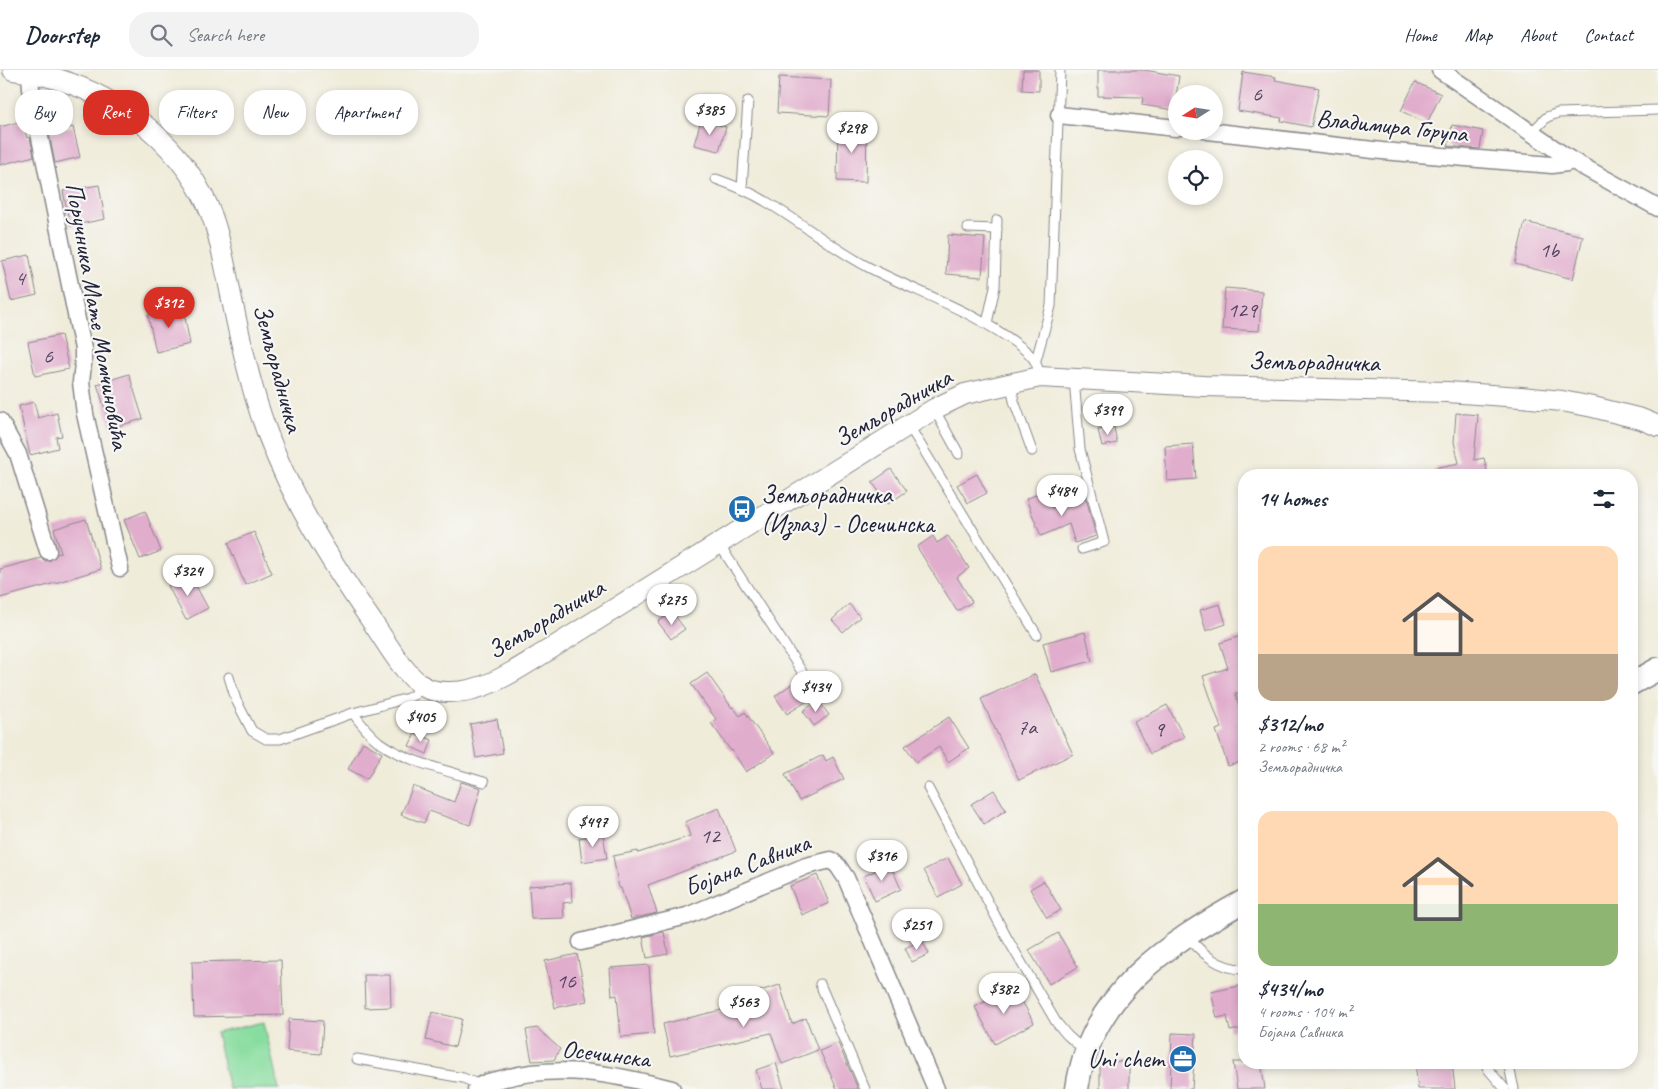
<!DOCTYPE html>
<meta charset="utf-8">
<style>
body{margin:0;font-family:Caveat,sans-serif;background:#f2f2f3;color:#1f2937;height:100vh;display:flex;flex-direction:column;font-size:19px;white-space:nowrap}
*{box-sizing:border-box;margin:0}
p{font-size:16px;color:#747a83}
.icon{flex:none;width:28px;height:28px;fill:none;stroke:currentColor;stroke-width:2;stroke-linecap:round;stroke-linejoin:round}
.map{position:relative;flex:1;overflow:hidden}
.drawer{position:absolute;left:1238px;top:399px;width:400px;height:600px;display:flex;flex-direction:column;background:#fff;border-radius:20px;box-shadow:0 2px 8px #0003}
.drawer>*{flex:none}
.top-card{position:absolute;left:15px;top:20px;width:475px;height:45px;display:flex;gap:10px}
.needle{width:32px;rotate:258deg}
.controls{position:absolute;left:1168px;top:15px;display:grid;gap:10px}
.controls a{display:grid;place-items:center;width:55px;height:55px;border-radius:50%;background:#fff;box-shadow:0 2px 8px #0003;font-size:25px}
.price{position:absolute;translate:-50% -42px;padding:0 11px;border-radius:18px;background:#fff;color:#222;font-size:16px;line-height:32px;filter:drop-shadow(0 1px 2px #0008)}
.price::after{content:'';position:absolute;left:50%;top:30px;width:15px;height:11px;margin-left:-8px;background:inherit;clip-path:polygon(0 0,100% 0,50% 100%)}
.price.current{background:#d93025;color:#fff}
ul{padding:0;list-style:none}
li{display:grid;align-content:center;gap:10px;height:265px;padding:0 20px}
li span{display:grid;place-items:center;height:155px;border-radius:15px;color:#555}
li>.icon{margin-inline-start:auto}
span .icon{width:90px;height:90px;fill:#fffc;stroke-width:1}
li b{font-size:21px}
h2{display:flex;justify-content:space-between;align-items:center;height:60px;padding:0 20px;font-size:21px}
.pill{padding:0 18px;border-radius:20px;background:#fff;box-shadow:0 2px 8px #0003;font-size:18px;line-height:45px}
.pill.current{background:#d93025;color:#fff}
header{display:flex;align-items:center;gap:30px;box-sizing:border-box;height:70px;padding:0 25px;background:#fff;border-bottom:1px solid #e0e1e3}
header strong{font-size:24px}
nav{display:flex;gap:28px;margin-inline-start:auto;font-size:18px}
.search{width:350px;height:45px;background:#f2f2f3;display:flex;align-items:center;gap:12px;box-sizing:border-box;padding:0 18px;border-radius:20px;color:#747a83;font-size:19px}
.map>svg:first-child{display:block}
.green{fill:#87dd9f;stroke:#54806d}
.building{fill:#e1adcd}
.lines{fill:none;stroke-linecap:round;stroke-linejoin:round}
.service-casing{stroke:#89878a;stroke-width:11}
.minor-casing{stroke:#89878a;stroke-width:19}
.tertiary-casing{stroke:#89878a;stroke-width:22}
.secondary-casing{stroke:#89878a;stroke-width:25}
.service{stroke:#fff;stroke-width:9}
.minor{stroke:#fff;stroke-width:16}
.tertiary{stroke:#fff;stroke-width:20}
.secondary{stroke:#fff;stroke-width:22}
.labels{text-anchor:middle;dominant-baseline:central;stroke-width:4.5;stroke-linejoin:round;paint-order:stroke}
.number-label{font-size:22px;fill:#524560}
.street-label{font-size:25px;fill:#22223b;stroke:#f6f6f2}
.poi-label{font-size:25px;fill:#22223b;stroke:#f6f6f2;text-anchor:start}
</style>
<header>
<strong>Doorstep</strong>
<div class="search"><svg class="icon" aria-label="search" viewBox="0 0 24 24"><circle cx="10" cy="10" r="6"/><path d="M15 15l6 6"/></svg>Search here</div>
<nav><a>Home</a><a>Map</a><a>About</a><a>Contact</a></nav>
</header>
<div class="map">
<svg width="1658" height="1019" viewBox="0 0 1658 1019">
<rect width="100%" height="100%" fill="#f6f6f2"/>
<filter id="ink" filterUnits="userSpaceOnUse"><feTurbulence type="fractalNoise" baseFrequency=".02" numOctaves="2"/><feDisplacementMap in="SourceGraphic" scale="10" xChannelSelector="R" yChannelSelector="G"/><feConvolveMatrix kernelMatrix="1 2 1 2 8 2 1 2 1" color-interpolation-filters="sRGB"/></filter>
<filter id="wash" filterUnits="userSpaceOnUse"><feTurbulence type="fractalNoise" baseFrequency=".0096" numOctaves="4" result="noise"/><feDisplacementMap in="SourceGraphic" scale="20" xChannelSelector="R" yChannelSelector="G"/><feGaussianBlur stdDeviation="1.12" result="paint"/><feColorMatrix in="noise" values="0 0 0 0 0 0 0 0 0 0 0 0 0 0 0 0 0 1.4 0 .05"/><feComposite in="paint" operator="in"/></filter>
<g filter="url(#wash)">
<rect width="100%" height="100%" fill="#f0ecda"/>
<polygon class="green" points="264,952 279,1019 229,1019 216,963"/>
<g id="blocks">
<g class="building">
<polygon points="1023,0 1039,0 1039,21 1022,20"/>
<polygon points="1098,0 1144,0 1179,6 1174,40 1142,35 1143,27 1098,26"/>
<polygon points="1243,2 1276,7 1275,10 1319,18 1311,57 1281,51 1282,48 1238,41"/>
<polygon points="779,7 831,10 829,46 777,43"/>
<polygon points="1415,12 1441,24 1427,53 1401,41"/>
<polygon points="701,50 726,57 719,81 694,75"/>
<polygon points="22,51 27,68 30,67 34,86 0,95 0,57"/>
<polygon points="1452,55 1483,61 1480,79 1448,76"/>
<polygon points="838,56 867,56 866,112 837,111"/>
<polygon points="73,57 80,87 55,93 49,63"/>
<polygon points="99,115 105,149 70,156 63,121"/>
<polygon points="1525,152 1583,166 1573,209 1515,194"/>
<polygon points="948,165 985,168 982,207 946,204"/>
<polygon points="29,185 37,225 11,231 2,191"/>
<polygon points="1225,218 1262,221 1259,261 1222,259"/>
<polygon points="183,237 190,274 156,282 148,245"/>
<polygon points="61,265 69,299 35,306 28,272"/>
<polygon points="129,304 143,349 111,358 97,314"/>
<polygon points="34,332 38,348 57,343 62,366 56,367 58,378 30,385 19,336"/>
<polygon points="1456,343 1478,345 1474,390 1484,388 1488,405 1435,405 1434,398 1459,393 1454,372"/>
<polygon points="1114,357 1117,373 1102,376 1098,360"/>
<polygon points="1193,374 1196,409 1167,411 1165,376"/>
<polygon points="891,399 907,421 888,434 872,412"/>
<polygon points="977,404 987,423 968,433 957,415"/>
<polygon points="1045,421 1052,438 1086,428 1096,466 1075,473 1069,454 1041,466 1026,429"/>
<polygon points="145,441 161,481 140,489 124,450"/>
<polygon points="86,449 101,499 45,516 0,528 0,499 41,488 46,491 51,490 57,484 61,483 54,459"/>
<polygon points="254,462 272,503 245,515 228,473"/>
<polygon points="933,466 937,473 948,466 969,498 957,507 972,532 957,541 917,477"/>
<polygon points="190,505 208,538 186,550 168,516"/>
<polygon points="849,534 860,547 843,562 832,550"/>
<polygon points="1220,534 1226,554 1206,561 1200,540"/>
<polygon points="672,542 685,559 671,569 658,552"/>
<polygon points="1085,562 1092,591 1051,602 1043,573"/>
<polygon points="1244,565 1244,636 1241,636 1237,622 1235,623 1244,652 1244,691 1228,696 1216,660 1221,658 1203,606 1228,598 1220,573"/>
<polygon points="707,603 732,638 733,637 740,646 745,642 774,683 746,702 732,680 731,681 711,653 716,649 691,614"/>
<polygon points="1035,604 1073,684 1019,710 981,629"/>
<polygon points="796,611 809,630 787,644 775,626"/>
<polygon points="815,633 821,634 829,645 814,656 803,641"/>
<polygon points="1167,635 1184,667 1150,684 1134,652"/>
<polygon points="949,647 969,678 948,692 939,677 916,692 905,676"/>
<polygon points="497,649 503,683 476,688 470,654"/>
<polygon points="415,663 432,670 427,684 409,676"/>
<polygon points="363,672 382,683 367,709 348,699"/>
<polygon points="823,685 826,691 833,687 844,709 799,731 785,704"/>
<polygon points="461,712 481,718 470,755 429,741 424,753 401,745 413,716 454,732"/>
<polygon points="994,720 1006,740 984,754 971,734"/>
<polygon points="719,738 736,781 648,815 657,843 631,849 621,818 619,818 613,786 638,781 638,783 690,766 685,752"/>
<polygon points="603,764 607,788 582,792 579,768"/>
<polygon points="948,788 962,814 938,827 924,800"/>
<polygon points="890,794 901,819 875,831 864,806"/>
<polygon points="817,805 829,833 802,845 790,816"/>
<polygon points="1044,811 1061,840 1047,848 1030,819"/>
<polygon points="571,813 572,832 563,833 564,848 531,849 529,816"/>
<polygon points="664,862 668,884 647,888 643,867"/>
<polygon points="1058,863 1078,897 1049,914 1029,880"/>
<polygon points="922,870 929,884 912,892 905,878"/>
<polygon points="577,884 587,931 555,938 545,891"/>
<polygon points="281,890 283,945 194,947 192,892"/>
<polygon points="649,895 654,964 621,967 617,925 612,926 610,898"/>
<polygon points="364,905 390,905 391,937 365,938"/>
<polygon points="780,915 792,954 806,948 818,980 782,994 771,963 670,986 663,954 759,931 756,922"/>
<polygon points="1244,915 1244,958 1230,961 1227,946 1217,948 1211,922"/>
<polygon points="1014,916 1034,953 995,974 975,937"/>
<polygon points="432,942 462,949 455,977 426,970"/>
<polygon points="289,949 323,951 321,984 287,981"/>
<polygon points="537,958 560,979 554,990 532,991 526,960"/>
<polygon points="1172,963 1196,964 1192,1019 1170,1019"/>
<polygon points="838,973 858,1019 837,1019 820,981"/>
<polygon points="1129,991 1129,1019 1100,1019 1100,992"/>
<polygon points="1233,992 1261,992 1265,1019 1237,1019"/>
<polygon points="1415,992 1452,992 1455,1019 1418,1019"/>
<polygon points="776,993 784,1019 762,1019 756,1000"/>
</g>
</g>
</g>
<g filter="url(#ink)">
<use href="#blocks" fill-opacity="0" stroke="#89878a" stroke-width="1"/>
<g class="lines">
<g class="service-casing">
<g id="service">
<polyline points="1531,63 1547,47 1558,43 1658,40"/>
<path d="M716,109c17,6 33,12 49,22 36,21 68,48 105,67 51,26 106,44 151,79 13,10 16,15 19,30"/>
<polyline points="742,118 748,31"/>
<polyline points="968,158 997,159"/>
<polyline points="987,253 995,217 997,150"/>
<polyline points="1036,290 1051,236 1060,0"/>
<polyline points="1074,309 1080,379 1104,472 1082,479"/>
<polyline points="1011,313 1014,331 1032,381"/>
<polyline points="934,339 959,384"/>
<polyline points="909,356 1037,565"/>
<polyline points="719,474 819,628"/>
<polyline points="229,607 236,630 252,661 266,669 280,669 353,643 408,628 415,624 422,616"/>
<path d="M353,643c8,11 16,21 26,29 27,20 73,30 105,40"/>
<polyline points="928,718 1007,868 1056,952 1067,965 1086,982"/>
<path d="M1186,865c16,18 32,34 58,34"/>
<polyline points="820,914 865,1019"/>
<polyline points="357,989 463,1008 480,1015"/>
<polyline points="1485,992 1488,999 1505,1019"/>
<polyline points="1508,992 1514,1019"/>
</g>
</g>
<g class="minor-casing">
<g id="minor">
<polyline points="1440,0 1571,90 1658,138"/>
<polyline points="30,2 31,19 36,48 83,279 83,294 81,312 85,344 120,498"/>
<polyline points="1059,45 1176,58"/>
<polyline points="1208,61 1382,81 1552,95 1567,93 1571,90"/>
<polyline points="0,351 18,384 48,481"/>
<polyline points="581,872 687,846 806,796 831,790 838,796 846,808 936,1019"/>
<path d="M476,1019c7,-7 16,-8 25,-10 58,-16 114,-5 171,10"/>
</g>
</g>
<g class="tertiary-casing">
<path id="tertiary" d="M13,0c78,9 153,55 190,126 14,26 19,56 25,84 7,36 15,73 25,109 24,88 71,163 122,237 13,19 28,46 46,59 7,5 17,7 26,7 39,2 74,-26 105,-44l382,-239 31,-15 75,-17 164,9 243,6 74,5 41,4 31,6 48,12 17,7"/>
</g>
<g class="secondary-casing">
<g id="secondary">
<polyline points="1631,614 1658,599"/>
<path d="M1077,1019c13,-95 90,-145 167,-188"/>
</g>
</g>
<use href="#service" class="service"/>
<use href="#minor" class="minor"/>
<use href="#tertiary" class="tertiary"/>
<use href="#secondary" class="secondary"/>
</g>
</g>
<defs>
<g id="bus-disc" transform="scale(1.4375)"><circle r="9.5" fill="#1f6fb2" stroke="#f6f6f2"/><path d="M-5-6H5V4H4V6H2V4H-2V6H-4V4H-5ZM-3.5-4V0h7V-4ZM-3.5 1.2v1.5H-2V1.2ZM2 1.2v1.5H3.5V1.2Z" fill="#fff"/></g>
<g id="office-disc" transform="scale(1.4375)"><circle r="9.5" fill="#1f6fb2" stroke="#f6f6f2"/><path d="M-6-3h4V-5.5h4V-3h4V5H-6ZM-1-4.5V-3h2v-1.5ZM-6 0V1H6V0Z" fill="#fff"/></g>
</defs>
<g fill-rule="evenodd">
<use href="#bus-disc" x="742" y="439"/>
<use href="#office-disc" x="1183" y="989"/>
</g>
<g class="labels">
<g class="number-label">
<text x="1257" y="24">6</text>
<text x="1549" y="180">1b</text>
<text x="20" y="208">4</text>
<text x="1242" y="240">129</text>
<text x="48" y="286">6</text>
<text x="1027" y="657">7a</text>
<text x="1159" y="659">9</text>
<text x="710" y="766">12</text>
<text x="566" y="911">16</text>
</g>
<g class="street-label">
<text transform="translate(1392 56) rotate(6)">Владимира Горупа</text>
<text transform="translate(97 246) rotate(80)">Поручника Мате Момчиновића</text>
<text transform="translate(1314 292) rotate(1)">Земљорадничка</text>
<text transform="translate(278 298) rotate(75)">Земљорадничка</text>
<text transform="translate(893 338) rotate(-30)">Земљорадничка</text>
<text transform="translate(546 549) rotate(-31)">Земљорадничка</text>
<text transform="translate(747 795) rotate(-21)">Бојана Савника</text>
<text transform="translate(606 984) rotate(7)">Осечинска</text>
</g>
<g class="poi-label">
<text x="761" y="425">Земљорадничка<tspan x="761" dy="29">(Излаз) - Осечинска</tspan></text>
<text x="1164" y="989" text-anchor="end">Uni chem</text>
</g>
</g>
</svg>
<div class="controls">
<a><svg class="needle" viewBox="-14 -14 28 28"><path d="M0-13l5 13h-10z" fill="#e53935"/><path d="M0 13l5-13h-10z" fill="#747a83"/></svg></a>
<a><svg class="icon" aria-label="locate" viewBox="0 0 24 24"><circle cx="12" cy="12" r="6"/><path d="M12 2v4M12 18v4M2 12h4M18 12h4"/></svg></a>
</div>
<b class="price" style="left:710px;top:66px">$385</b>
<b class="price" style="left:852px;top:84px">$298</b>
<b class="price current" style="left:169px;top:259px">$312</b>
<b class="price" style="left:1108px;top:366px">$399</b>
<b class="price" style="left:1062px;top:447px">$484</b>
<b class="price" style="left:188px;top:527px">$324</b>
<b class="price" style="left:672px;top:556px">$275</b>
<b class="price" style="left:816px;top:643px">$434</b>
<b class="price" style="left:421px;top:673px">$405</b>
<b class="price" style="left:593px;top:778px">$497</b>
<b class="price" style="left:882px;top:812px">$316</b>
<b class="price" style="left:917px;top:881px">$251</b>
<b class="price" style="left:1004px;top:945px">$382</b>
<b class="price" style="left:744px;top:958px">$563</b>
<div class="top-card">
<a class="pill">Buy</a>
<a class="pill current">Rent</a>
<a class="pill">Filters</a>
<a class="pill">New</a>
<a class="pill">Apartment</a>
</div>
<section class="drawer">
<h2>14 homes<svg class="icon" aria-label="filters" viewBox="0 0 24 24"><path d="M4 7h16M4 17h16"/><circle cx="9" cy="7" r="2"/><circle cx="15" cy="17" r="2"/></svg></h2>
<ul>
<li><span style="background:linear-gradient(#ffd9b3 70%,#b9a48a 0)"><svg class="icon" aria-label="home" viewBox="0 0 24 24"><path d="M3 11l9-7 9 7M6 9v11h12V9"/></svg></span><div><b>$312/mo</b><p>2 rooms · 68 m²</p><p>Земљорадничка</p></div></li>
<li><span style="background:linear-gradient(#ffd9b3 60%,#8fb573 0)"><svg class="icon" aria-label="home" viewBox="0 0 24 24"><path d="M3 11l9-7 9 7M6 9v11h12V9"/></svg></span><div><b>$434/mo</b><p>4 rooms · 104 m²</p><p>Бојана Савника</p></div></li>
</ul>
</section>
</div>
